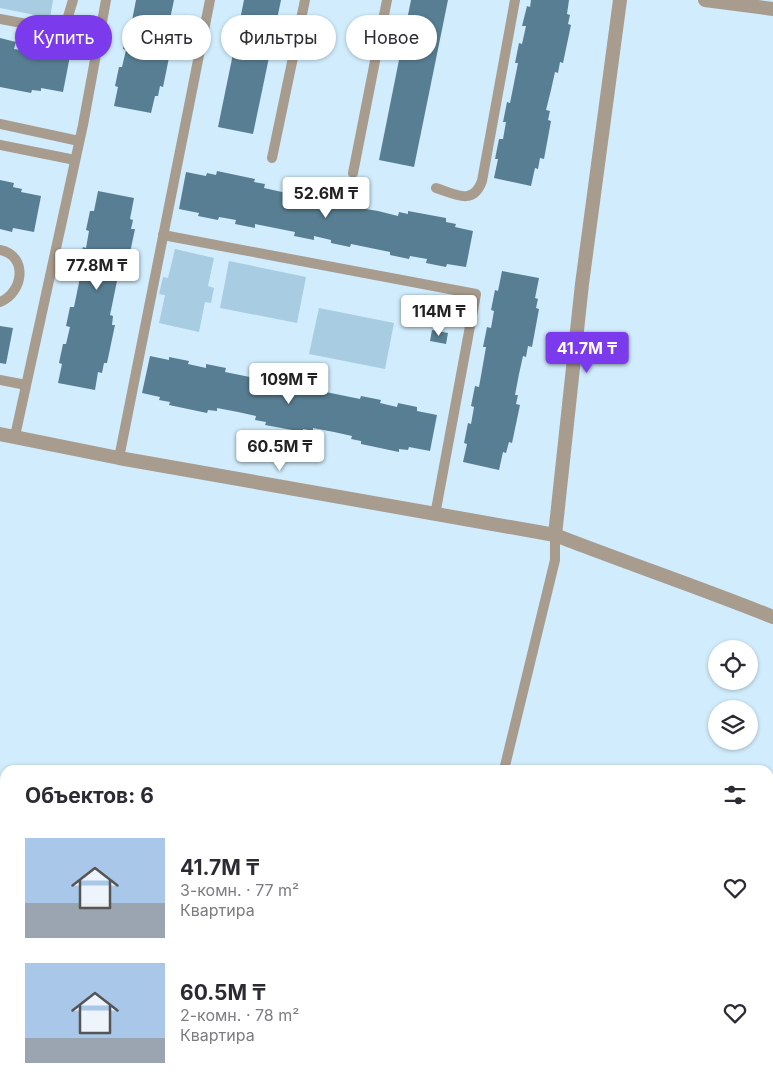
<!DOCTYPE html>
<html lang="ru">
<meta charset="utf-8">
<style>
body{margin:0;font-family:Inter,sans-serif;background:#f7f7f7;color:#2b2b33;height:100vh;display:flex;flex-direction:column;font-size:19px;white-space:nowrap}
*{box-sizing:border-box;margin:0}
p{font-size:16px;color:#7c7c81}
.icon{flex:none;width:28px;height:28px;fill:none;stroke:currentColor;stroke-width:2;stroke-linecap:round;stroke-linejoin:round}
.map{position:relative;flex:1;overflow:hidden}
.panel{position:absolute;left:0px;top:765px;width:774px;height:321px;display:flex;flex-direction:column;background:#fff;border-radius:15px 15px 0 0;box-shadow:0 1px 4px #0004}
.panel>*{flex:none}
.banner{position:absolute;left:15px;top:15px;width:500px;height:45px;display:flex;gap:10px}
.fabs{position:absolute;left:708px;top:640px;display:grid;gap:10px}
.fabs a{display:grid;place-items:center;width:50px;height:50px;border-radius:50%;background:#fff;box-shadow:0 1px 4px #0004;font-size:25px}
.price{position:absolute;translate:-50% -42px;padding:0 11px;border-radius:5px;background:#fff;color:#222;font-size:16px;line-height:32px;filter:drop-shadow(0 1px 2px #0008)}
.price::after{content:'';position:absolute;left:50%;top:30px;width:15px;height:11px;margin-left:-8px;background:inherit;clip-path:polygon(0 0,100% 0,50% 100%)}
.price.on{background:#7c3aed;color:#fff}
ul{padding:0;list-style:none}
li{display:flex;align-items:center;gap:15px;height:125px;padding:0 25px}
li span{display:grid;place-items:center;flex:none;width:140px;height:100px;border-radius:0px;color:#555}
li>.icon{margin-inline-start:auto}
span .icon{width:60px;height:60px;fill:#fffc;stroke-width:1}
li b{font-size:21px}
h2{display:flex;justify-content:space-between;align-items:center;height:60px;padding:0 25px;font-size:21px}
.chip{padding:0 18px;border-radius:22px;background:#fff;box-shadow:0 1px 4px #0004;font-size:18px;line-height:45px}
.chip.on{background:#7c3aed;color:#fff}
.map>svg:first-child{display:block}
.green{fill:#a8cce1}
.building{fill:#587e93}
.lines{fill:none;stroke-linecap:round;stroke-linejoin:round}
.service{stroke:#a89c8e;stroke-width:10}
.minor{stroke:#a89c8e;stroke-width:14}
.secondary{stroke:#887763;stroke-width:14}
</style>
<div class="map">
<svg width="773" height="1086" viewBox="0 0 773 1086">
<rect width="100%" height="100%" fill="#d1edfd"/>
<g class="green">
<polygon points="0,0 53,0 50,18 0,8"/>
<polygon points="175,249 214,258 208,286 214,288 211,303 205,302 199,332 159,323 165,295 159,294 163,277 168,278"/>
<polygon points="229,261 306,277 297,323 220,308"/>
<polygon points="319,308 394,323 385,369 309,354"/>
</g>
<g class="building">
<polygon points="136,0 174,0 166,38 170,39 168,48 171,48 163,87 160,86 158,96 155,96 151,113 114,106 118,87 115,86 119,67 122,67 126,50 123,49 127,30 130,31"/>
<polygon points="244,0 281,0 253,134 218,127"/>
<polygon points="411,0 448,0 414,167 379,160"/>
<polygon points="531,0 569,0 567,14 570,15 568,24 571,25 563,63 560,62 558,73 555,72 551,90 546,110 550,111 548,120 551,121 544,159 540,158 538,169 535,168 531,186 494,178 498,159 495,159 499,139 503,139 506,122 503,122 507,102 510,103 518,63 515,63 519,43 522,44 526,26 522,26 527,6 530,7"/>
<polygon points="0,38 16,42 14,49 27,51 28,44 50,48 50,52 70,56 63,92 41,88 41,91 32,90 31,93 0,87"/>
<polygon points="217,171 255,179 254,182 265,184 264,188 282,192 302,196 303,193 312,195 313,191 351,199 350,202 360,204 360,208 378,211 398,216 399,212 408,214 408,211 446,218 446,222 456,224 455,227 473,231 466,267 447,264 446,267 426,263 427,259 410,256 409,259 390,255 390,252 351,244 350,247 331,243 331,240 314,236 314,240 294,236 295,232 255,224 255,228 235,224 236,220 219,217 218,220 198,216 199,213 179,209 186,172 206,176 207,173 216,175"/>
<polygon points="0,180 14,183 13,187 22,189 21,192 41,196 34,232 13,228 12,232 0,229"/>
<polygon points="98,191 134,198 130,219 133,220 131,229 135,229 127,267 124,267 122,277 118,276 110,315 113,316 112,325 115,325 107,363 104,363 102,373 98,372 95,390 58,383 62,364 59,363 63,344 66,344 70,327 66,326 70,307 74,307 82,268 79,267 83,247 86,248 89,231 86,230 90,211 94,211"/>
<polygon points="502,271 539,278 535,298 538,299 536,308 539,309 532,347 528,346 526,357 523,356 519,374 515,395 518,395 516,404 520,405 512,443 509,442 506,453 503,452 499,470 463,462 467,444 464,443 468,423 471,424 474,407 471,406 475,386 479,387 486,347 483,347 487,327 491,328 494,311 491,310 495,290 498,291"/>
<polygon points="0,326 13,328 6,364 0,363"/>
<polygon points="432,330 448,333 446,344 430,341"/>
<polygon points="150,356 169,360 169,357 189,361 188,364 206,368 206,364 226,368 225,372 265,380 265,376 285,381 284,384 301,387 302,384 322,388 321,391 360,399 361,396 381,400 380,403 397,407 398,403 417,407 417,411 437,415 430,451 409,447 408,450 399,449 399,452 361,444 361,441 351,439 352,436 334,432 313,428 313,431 303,429 303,432 265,425 266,422 255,420 256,416 238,412 217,408 217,411 208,410 207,413 169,405 170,402 159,400 160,397 142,393"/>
</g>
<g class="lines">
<g class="service">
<polyline points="0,19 53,29 61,26 67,20 73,0"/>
<polyline points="0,124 79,141"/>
<polyline points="0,145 75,160"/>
<polyline points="272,158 305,0"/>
<polyline points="353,173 387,0"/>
<path d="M436,188c19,6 37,18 46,-7l33,-181"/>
<polyline points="163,235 476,294 435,515"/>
<path d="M0,250c29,6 23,43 0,52"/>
<polyline points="0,380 26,385"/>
<polyline points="15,436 83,125 106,0"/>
<polyline points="119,458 210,0"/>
<polyline points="504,770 555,560 555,535"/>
</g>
<g class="minor">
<path d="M620,0l-38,284 -27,251c72,28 146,53 218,82"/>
<polyline points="705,0 773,9"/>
<polyline points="0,434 119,458 555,535"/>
<polyline points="345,1086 346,1081"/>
</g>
<g class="secondary">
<polyline points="0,880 5,881"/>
<polyline points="0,929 5,929"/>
<polyline points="769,963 773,964"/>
<polyline points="769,1009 773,1009"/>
</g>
</g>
</svg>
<div class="fabs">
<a><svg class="icon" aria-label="locate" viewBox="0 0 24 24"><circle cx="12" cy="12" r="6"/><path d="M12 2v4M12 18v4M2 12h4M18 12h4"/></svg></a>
<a><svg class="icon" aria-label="layers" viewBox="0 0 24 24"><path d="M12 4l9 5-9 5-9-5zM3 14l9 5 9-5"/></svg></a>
</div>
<b class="price" style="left:326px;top:219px">52.6M ₸</b>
<b class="price" style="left:97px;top:291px">77.8M ₸</b>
<b class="price" style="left:439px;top:337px">114M ₸</b>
<b class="price on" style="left:587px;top:374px">41.7M ₸</b>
<b class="price" style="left:289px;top:405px">109M ₸</b>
<b class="price" style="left:280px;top:472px">60.5M ₸</b>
<div class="banner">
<a class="chip on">Купить</a>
<a class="chip">Снять</a>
<a class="chip">Фильтры</a>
<a class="chip">Новое</a>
</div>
<section class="panel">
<h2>Объектов: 6<svg class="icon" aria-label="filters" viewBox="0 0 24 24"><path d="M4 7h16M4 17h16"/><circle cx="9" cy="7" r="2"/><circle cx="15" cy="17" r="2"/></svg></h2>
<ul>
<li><span style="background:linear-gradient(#a9c7e8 65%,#9aa5b1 0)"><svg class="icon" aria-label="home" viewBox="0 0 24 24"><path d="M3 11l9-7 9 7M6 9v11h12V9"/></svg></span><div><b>41.7M ₸</b><p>3-комн. · 77 m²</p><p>Квартира</p></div><svg class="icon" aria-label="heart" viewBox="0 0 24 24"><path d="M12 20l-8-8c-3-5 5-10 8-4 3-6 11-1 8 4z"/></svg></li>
<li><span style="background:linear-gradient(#a9c7e8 75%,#9aa5b1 0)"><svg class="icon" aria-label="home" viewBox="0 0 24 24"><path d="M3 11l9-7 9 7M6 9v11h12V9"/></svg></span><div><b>60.5M ₸</b><p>2-комн. · 78 m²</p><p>Квартира</p></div><svg class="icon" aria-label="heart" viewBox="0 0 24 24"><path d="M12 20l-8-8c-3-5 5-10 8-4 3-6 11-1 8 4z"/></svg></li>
</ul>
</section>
</div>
